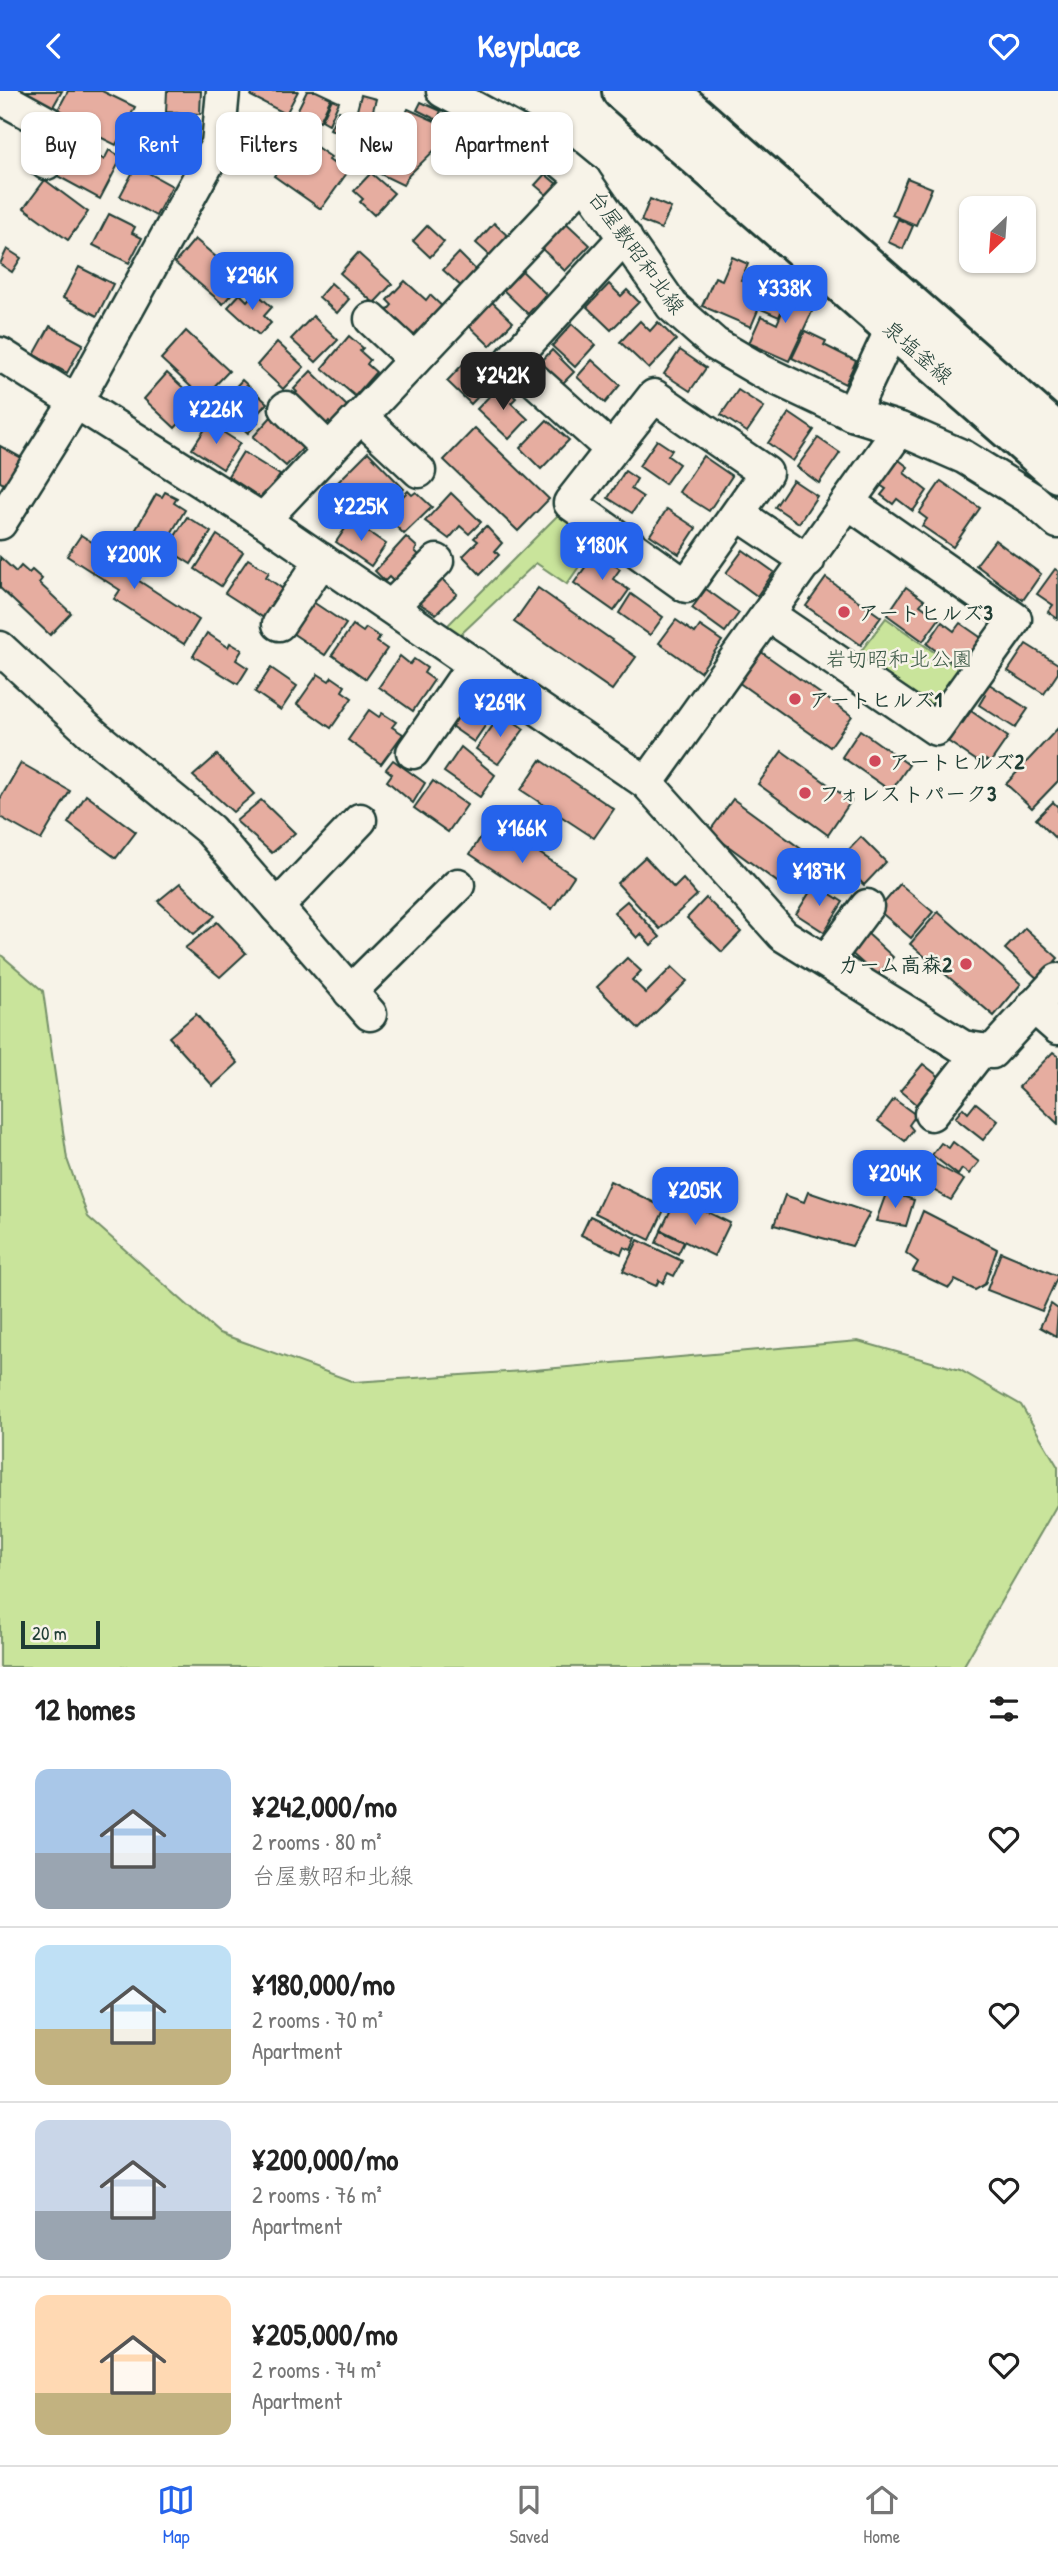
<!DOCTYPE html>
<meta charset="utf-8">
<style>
body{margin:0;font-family:"Patrick Hand","Klee One",sans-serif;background:#f6f6f6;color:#222;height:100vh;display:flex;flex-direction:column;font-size:26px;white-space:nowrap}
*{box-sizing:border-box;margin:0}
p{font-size:23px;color:#767676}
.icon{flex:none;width:38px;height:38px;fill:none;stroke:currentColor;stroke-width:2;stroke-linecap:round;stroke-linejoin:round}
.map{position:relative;height:1576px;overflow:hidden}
.side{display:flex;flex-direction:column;background:#fff;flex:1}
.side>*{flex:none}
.top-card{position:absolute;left:21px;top:21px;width:700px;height:63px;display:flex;gap:14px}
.needle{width:46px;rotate:205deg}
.fabs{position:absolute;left:959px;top:105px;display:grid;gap:14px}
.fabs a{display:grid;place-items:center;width:77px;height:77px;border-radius:14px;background:#fff;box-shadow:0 2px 5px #0004;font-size:35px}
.scale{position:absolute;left:21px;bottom:18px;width:79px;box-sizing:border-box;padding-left:7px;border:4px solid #1f3d34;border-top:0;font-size:19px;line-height:24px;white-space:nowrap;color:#1f3d34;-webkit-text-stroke:5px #f7f3e8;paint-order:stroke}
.price{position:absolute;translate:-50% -60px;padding:0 16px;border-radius:14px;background:#2563eb;color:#fff;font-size:23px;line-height:46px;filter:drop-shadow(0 2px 4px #0008)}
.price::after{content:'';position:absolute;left:50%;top:42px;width:21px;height:16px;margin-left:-10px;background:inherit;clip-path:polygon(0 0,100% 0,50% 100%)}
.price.on{background:#222;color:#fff}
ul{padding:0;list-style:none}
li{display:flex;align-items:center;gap:21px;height:175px;padding:0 35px}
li+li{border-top:2px solid #e0e0e0}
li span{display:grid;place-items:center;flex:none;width:196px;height:140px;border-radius:14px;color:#555}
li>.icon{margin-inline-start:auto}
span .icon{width:84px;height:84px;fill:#fffc;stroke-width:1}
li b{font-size:30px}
h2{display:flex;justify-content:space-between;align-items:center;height:84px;padding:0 35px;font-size:30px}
.tag{padding:0 24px;border-radius:14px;background:#fff;box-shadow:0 2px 5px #0004;font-size:24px;line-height:63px}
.tag.on{background:#2563eb;color:#fff}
header{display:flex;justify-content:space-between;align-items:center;height:91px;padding:0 35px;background:#2563eb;color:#fff;font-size:32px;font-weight:700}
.dock{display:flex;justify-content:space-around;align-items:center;height:98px;border-top:2px solid #e0e0e0;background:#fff;font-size:19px;color:#767676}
.dock a{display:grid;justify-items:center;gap:4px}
.dock .on{color:#2563eb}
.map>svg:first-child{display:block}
.green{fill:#c9e49b;stroke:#749068;stroke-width:2}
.building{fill:#e6ada0;stroke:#1f3d34;stroke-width:2}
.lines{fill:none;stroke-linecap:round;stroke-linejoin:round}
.street-casing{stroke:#1f3d34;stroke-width:37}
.primary-casing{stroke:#1f3d34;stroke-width:44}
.street{stroke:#f7f3e8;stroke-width:32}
.primary{stroke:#f7f3e8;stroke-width:38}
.poi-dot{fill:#d1495b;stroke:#f7f3e8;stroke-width:2.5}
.labels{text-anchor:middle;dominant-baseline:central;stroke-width:5;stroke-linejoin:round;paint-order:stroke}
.street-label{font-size:21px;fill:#1f3d34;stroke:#f7f3e8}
.poi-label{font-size:21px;font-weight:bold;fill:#1f3d34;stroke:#f7f3e8;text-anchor:start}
.park-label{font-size:21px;fill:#385643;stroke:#f7f3e8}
</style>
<header><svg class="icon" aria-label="back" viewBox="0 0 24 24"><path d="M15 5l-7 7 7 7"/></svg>Keyplace<svg class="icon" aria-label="heart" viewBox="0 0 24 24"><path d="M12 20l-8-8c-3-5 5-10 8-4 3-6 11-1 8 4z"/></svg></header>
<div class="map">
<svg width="1058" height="1576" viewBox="0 0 1058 1576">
<rect width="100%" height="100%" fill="#f7f3e8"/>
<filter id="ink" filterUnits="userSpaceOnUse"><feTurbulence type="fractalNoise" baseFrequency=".0143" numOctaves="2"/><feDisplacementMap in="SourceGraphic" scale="14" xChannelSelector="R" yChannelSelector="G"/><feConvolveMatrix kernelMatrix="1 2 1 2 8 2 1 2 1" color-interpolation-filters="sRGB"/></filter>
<g filter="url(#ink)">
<g class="green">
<polygon points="561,421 598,448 567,493 536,472 459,545 446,536"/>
<polygon points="886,527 962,581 940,612 922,614 855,568"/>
<polygon points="0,863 43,900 67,1068 88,1126 219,1242 354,1291 523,1280 858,1250 960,1279 1021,1314 1058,1376 1058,1412 963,1576 0,1576"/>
</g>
<g class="building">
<polygon points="21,0 62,0 50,21"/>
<polygon points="68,0 102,0 135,16 116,54 55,24"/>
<polygon points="167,0 201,0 200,23 166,21"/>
<polygon points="253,0 298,0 286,23 251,5"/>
<polygon points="307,0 316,0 331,7 320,30 297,20"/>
<polygon points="361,4 376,8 370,31 355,27"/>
<polygon points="332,8 339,11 329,33 322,29"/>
<polygon points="421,11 441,20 437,29 417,19"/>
<polygon points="408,18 455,39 409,84 403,94 372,79 386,34 398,40"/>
<polygon points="339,20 366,33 357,51 330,38"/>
<polygon points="264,37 284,52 264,78 244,62"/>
<polygon points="70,52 84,59 87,55 104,69 109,59 122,66 100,108 54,83"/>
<polygon points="295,54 309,64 315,55 331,66 329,69 347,82 321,118 274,85"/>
<polygon points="136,75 172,95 156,125 120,105"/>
<polygon points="371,82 394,102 374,124 360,111 363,108 354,100"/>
<polygon points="545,83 558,94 549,106 535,94"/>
<polygon points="907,87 932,97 916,134 892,124"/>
<polygon points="45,89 88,121 68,149 24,117"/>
<polygon points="650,108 671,117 661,138 641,130"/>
<polygon points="109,123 135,136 132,142 142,147 129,172 93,154"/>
<polygon points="562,128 590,154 565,180 537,153"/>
<polygon points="898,128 913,135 903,158 888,151"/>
<polygon points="494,132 513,150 495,169 476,152"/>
<polygon points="427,135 444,151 430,166 413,150"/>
<polygon points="195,148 243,189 223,213 175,172"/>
<polygon points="7,158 21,167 12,181 0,173"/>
<polygon points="358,162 392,193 374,212 340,182"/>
<polygon points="459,162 478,181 463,197 443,179"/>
<polygon points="732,166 748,173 741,189 766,200 751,236 702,215 715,186 722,189"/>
<polygon points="517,175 546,203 528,223 498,194"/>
<polygon points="79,176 113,193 97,225 63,207"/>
<polygon points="779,176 793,190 779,226 761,218"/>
<polygon points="405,190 426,209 430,204 446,219 417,250 386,221 392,214 387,209"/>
<polygon points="795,191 817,210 789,270 749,252 761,225 777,233"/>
<polygon points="331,192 349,208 337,222 319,206"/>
<polygon points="609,193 621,205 627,199 639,211 611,239 587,216"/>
<polygon points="255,201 272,216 264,225 271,232 259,244 228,216 240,203 247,210"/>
<polygon points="488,207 513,231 490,255 465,231"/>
<polygon points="313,225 338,249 316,271 291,248"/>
<polygon points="640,230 650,240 658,231 676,249 649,278 620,251"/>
<polygon points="572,233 595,254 575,276 552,255"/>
<polygon points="50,235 83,253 67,282 34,264"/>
<polygon points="186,240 229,280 203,307 161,268"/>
<polygon points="805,240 826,250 824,254 856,270 845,293 792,267"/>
<polygon points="349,245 363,257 360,260 370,269 367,273 376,281 355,305 322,277"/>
<polygon points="277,251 304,276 283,298 257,274"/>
<polygon points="552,259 574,281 560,295 538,274"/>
<polygon points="680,259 706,277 690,300 664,283"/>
<polygon points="467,269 491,292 471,313 447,290"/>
<polygon points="592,269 620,294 605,312 577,286"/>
<polygon points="311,280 348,316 332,333 329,330 324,336 293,306 297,301 294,298"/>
<polygon points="167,282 199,311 175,337 144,308"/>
<polygon points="242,289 267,312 254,327 258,331 248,342 218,315"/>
<polygon points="501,293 516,307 511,312 528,328 509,348 477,318"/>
<polygon points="738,299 764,316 747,341 721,324"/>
<polygon points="789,322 814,339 793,370 768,352"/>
<polygon points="271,326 304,356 286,375 253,346"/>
<polygon points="547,329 569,349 541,378 520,357"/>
<polygon points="209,332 240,352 223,378 192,358"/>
<polygon points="475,337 549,408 518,440 444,369"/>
<polygon points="818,347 840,362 819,392 797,376"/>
<polygon points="657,349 672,359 668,365 679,373 665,393 639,375"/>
<polygon points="0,355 31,372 13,398 0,391"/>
<polygon points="243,361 280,384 264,409 228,385"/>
<polygon points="368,361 404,398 374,428 337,392"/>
<polygon points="703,365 732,385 709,420 679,401"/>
<polygon points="899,369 908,376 904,382 927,400 913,420 897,408 893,413 881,404 886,398 880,394"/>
<polygon points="625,380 637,388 631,398 643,406 632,422 608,407"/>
<polygon points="793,389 817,405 799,432 775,416"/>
<polygon points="941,390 980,417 953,456 922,435 927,428 919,422"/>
<polygon points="408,400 412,404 416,401 432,416 404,443 384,424"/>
<polygon points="165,401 177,407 174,412 185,419 163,456 135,440 156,403 162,406"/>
<polygon points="451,402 481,431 469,443 460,435 449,448 425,430"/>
<polygon points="667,418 696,437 679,463 650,444"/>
<polygon points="187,426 211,441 191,473 167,458"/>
<polygon points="351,429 386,453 371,475 336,451"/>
<polygon points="486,435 502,452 495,460 499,464 480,483 463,465 478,450 474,447"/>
<polygon points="81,444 134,478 130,484 199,529 184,553 114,508 120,499 67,465"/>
<polygon points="217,444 243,461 221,495 195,478"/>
<polygon points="406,446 417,456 415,460 420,465 395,492 389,486 385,490 375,480"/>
<polygon points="995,449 1041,483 1023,509 976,474"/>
<polygon points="743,459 774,481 757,505 726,482"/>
<polygon points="596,461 620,478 613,488 629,499 614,520 574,492"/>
<polygon points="0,466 16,481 21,475 29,482 32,479 42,488 39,492 71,522 50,544 0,497"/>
<polygon points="248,468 269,481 266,486 286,500 267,529 225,502"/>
<polygon points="1055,478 1058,480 1058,528 1048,521 1053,514 1037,503"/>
<polygon points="826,487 881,526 861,554 806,515"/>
<polygon points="442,488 457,503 436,523 419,512"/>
<polygon points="906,496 924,509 920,514 939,528 923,550 887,524"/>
<polygon points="538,497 636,566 612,599 514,531"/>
<polygon points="706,498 739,522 725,541 692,517"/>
<polygon points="631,503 663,526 650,544 619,522"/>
<polygon points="310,509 346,533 325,564 289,540"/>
<polygon points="676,529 695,542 700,535 722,550 700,581 659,552"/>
<polygon points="942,531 954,540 960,532 983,548 961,578 927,553"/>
<polygon points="353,534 363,541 366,537 380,546 377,551 387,558 366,588 332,564"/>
<polygon points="207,542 228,556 230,552 242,559 236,569 248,577 238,593 193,565"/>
<polygon points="1026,553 1058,573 1058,582 1044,603 1008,580"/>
<polygon points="760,560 852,625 830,656 738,591"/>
<polygon points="400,565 410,573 414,568 427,577 424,582 434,589 413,620 379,596"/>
<polygon points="271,577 297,595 281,619 255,601"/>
<polygon points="318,583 329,590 332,586 345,595 342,600 352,607 331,637 297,613"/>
<polygon points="986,591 1028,618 1015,637 979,614 985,604 980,601"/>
<polygon points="476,597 500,613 474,651 451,635"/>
<polygon points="369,619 379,626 382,622 396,631 392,636 403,643 381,673 348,649"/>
<polygon points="971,620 1008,646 990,672 986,669 983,674 946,649 958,631 962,633"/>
<polygon points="502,622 524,638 498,673 476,658"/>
<polygon points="1058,637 1058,690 1032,717 1006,693"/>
<polygon points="860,639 909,674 891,700 842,666"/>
<polygon points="461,656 495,684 480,706 444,681"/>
<polygon points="782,660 851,710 828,744 758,693"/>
<polygon points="217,664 254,703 233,721 193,685"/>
<polygon points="393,669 425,692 413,712 387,690 392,683 386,678"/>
<polygon points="541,669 614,718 594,747 521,699"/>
<polygon points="21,672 70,700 41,749 0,726 0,708"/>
<polygon points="433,690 467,714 448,741 414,717"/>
<polygon points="86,704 136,741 116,767 68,732"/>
<polygon points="733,708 808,763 784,796 709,741"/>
<polygon points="261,709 295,742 272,762 236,730"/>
<polygon points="1053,711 1058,716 1058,750 1036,728"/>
<polygon points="491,730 574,785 552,818 470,763"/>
<polygon points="861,746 886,771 864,794 839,769"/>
<polygon points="645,766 674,797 683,788 697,804 660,838 617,792"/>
<polygon points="180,792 215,825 194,843 158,810"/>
<polygon points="815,793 843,811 824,841 796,823"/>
<polygon points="900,793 933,821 911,847 878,819"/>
<polygon points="706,807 741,841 722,861 687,827"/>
<polygon points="627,810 660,846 651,854 641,843 637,847 614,821"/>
<polygon points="938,821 1021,893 994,925 910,853"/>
<polygon points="217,831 246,862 220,886 185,857"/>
<polygon points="1025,837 1058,867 1039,889 1005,858"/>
<polygon points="866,841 893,866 877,885 849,860"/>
<polygon points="627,867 641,880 632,889 646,902 672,876 687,890 639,938 597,896"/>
<polygon points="196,923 238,972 213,995 169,946"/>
<polygon points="1053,961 1058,965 1058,1033 1019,996"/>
<polygon points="923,973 941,987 918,1015 900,1000"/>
<polygon points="894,1008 916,1024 909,1034 913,1039 905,1050 878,1030"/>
<polygon points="976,1012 998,1030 983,1049 955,1027 963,1017 968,1022"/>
<polygon points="953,1051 979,1071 969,1083 962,1078 958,1084 932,1064 941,1052 949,1057"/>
<polygon points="932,1071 964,1089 951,1109 921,1092"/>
<polygon points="610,1090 665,1117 650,1149 595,1122"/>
<polygon points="887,1100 914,1109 906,1135 876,1130"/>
<polygon points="808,1101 870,1122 852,1155 774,1134 785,1104 804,1111"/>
<polygon points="677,1106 730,1132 714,1165 661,1139"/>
<polygon points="923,1120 997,1158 985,1193 975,1199 955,1189 949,1197 913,1180 918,1171 906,1162"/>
<polygon points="590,1125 636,1147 631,1159 624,1156 621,1163 581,1144"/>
<polygon points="661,1140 684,1151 678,1163 656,1152"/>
<polygon points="638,1149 682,1170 674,1185 668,1182 663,1192 659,1189 656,1195 623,1180"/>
<polygon points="1001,1161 1058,1185 1042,1220 987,1199"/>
<polygon points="1051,1213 1058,1218 1056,1245 1040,1236"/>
</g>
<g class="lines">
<g class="street-casing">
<g id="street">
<polyline points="443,0 539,52 584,89 672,215 715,253 763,281 852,323 900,338 964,366 1032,408 1058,431"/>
<polyline points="0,6 62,40 46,72"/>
<polyline points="371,228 414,268"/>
<polyline points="0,263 263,429 647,692 783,844 963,956 992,961 1058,889"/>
<polygon points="654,305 766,382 686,495 570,412"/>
<polyline points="286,317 329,359"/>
<polyline points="852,323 892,238"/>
<polyline points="361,326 419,380"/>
<polyline points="610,357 512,269 625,146"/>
<polyline points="738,423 808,470"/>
<polyline points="263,429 584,89"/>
<polyline points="0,432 77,309 218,53 223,0"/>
<polyline points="391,516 437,470"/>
<polyline points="769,524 936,638 1015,528 849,412"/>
<polyline points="279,533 322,469"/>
<polyline points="0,557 95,645 210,739 370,923"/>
<polyline points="413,661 474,573"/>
<polyline points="647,692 900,338"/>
<polyline points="277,816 360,729"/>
<polyline points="826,870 867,815"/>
<polyline points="350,901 458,794"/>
<polyline points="1033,915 1058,937"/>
<polyline points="931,1023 981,959"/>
</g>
</g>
<g class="primary-casing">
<g id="primary">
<polyline points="622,0 1058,382"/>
<polyline points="668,0 1058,343"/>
</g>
</g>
<use href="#street" class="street"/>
<use href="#primary" class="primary"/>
</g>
</g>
<g class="poi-dot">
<circle cx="844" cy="521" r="7"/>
<circle cx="795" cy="608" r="7"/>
<circle cx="875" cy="670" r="7"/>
<circle cx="805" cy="702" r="7"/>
<circle cx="966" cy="873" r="7"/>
</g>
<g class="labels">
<g class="street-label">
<text transform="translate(637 161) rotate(54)">台屋敷昭和北線</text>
<text transform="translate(918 261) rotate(41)">泉塩釜線</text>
</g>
<g class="poi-label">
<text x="858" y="521">アートヒルズ3</text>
<text x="809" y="608">アートヒルズ1</text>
<text x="889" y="670">アートヒルズ2</text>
<text x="819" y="702">フォレストパーク3</text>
<text x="952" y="873" text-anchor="end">カーム高森2</text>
</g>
<g class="park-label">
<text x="899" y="567">岩切昭和北公園</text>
</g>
</g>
</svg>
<div class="fabs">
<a><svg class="needle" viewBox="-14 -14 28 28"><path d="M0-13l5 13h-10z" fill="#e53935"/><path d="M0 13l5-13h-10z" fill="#767676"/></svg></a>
</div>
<div class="scale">20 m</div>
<b class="price" style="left:252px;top:221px">¥296K</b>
<b class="price" style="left:785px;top:234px">¥338K</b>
<b class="price on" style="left:503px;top:321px">¥242K</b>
<b class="price" style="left:216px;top:355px">¥226K</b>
<b class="price" style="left:361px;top:452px">¥225K</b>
<b class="price" style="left:602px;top:491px">¥180K</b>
<b class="price" style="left:134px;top:500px">¥200K</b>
<b class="price" style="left:500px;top:648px">¥269K</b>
<b class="price" style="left:522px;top:774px">¥166K</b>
<b class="price" style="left:819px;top:817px">¥187K</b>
<b class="price" style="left:895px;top:1119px">¥204K</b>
<b class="price" style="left:695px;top:1136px">¥205K</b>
<div class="top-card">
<a class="tag">Buy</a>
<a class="tag on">Rent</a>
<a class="tag">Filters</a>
<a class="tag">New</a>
<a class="tag">Apartment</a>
</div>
</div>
<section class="side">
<h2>12 homes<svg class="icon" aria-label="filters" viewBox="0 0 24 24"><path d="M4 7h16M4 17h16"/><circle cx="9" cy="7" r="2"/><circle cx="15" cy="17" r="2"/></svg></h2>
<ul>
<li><span style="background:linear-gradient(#a9c7e8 60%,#9aa5b1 0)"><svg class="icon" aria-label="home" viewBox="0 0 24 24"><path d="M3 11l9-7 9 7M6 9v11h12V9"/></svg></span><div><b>¥242,000/mo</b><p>2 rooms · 80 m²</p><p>台屋敷昭和北線</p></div><svg class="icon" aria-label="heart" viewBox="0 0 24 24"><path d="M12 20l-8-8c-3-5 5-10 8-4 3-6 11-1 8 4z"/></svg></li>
<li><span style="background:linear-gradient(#bfe0f5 60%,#c2b280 0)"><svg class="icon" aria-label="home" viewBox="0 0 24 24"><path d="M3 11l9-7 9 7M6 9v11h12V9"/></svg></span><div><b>¥180,000/mo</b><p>2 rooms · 70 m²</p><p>Apartment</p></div><svg class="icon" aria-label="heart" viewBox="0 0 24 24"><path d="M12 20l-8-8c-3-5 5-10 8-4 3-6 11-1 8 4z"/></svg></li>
<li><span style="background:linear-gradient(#c9d6e8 65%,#9aa5b1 0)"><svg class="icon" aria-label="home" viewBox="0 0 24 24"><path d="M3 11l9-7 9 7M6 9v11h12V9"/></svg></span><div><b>¥200,000/mo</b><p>2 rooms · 76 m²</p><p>Apartment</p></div><svg class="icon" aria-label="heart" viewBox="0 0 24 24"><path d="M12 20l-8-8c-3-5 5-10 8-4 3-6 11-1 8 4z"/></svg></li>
<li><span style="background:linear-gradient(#ffd9b3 70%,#c2b280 0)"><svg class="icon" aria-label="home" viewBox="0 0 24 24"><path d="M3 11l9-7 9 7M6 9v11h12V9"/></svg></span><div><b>¥205,000/mo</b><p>2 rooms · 74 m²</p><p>Apartment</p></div><svg class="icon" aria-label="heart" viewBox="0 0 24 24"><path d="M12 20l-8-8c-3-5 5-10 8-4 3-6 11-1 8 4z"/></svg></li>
</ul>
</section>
<nav class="dock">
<a class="on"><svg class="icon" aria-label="map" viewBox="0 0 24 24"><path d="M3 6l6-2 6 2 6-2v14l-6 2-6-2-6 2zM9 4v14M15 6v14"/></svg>Map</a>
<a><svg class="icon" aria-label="saved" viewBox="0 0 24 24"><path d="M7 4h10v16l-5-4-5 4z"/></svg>Saved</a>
<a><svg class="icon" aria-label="home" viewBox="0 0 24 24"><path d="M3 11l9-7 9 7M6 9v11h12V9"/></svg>Home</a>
</nav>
